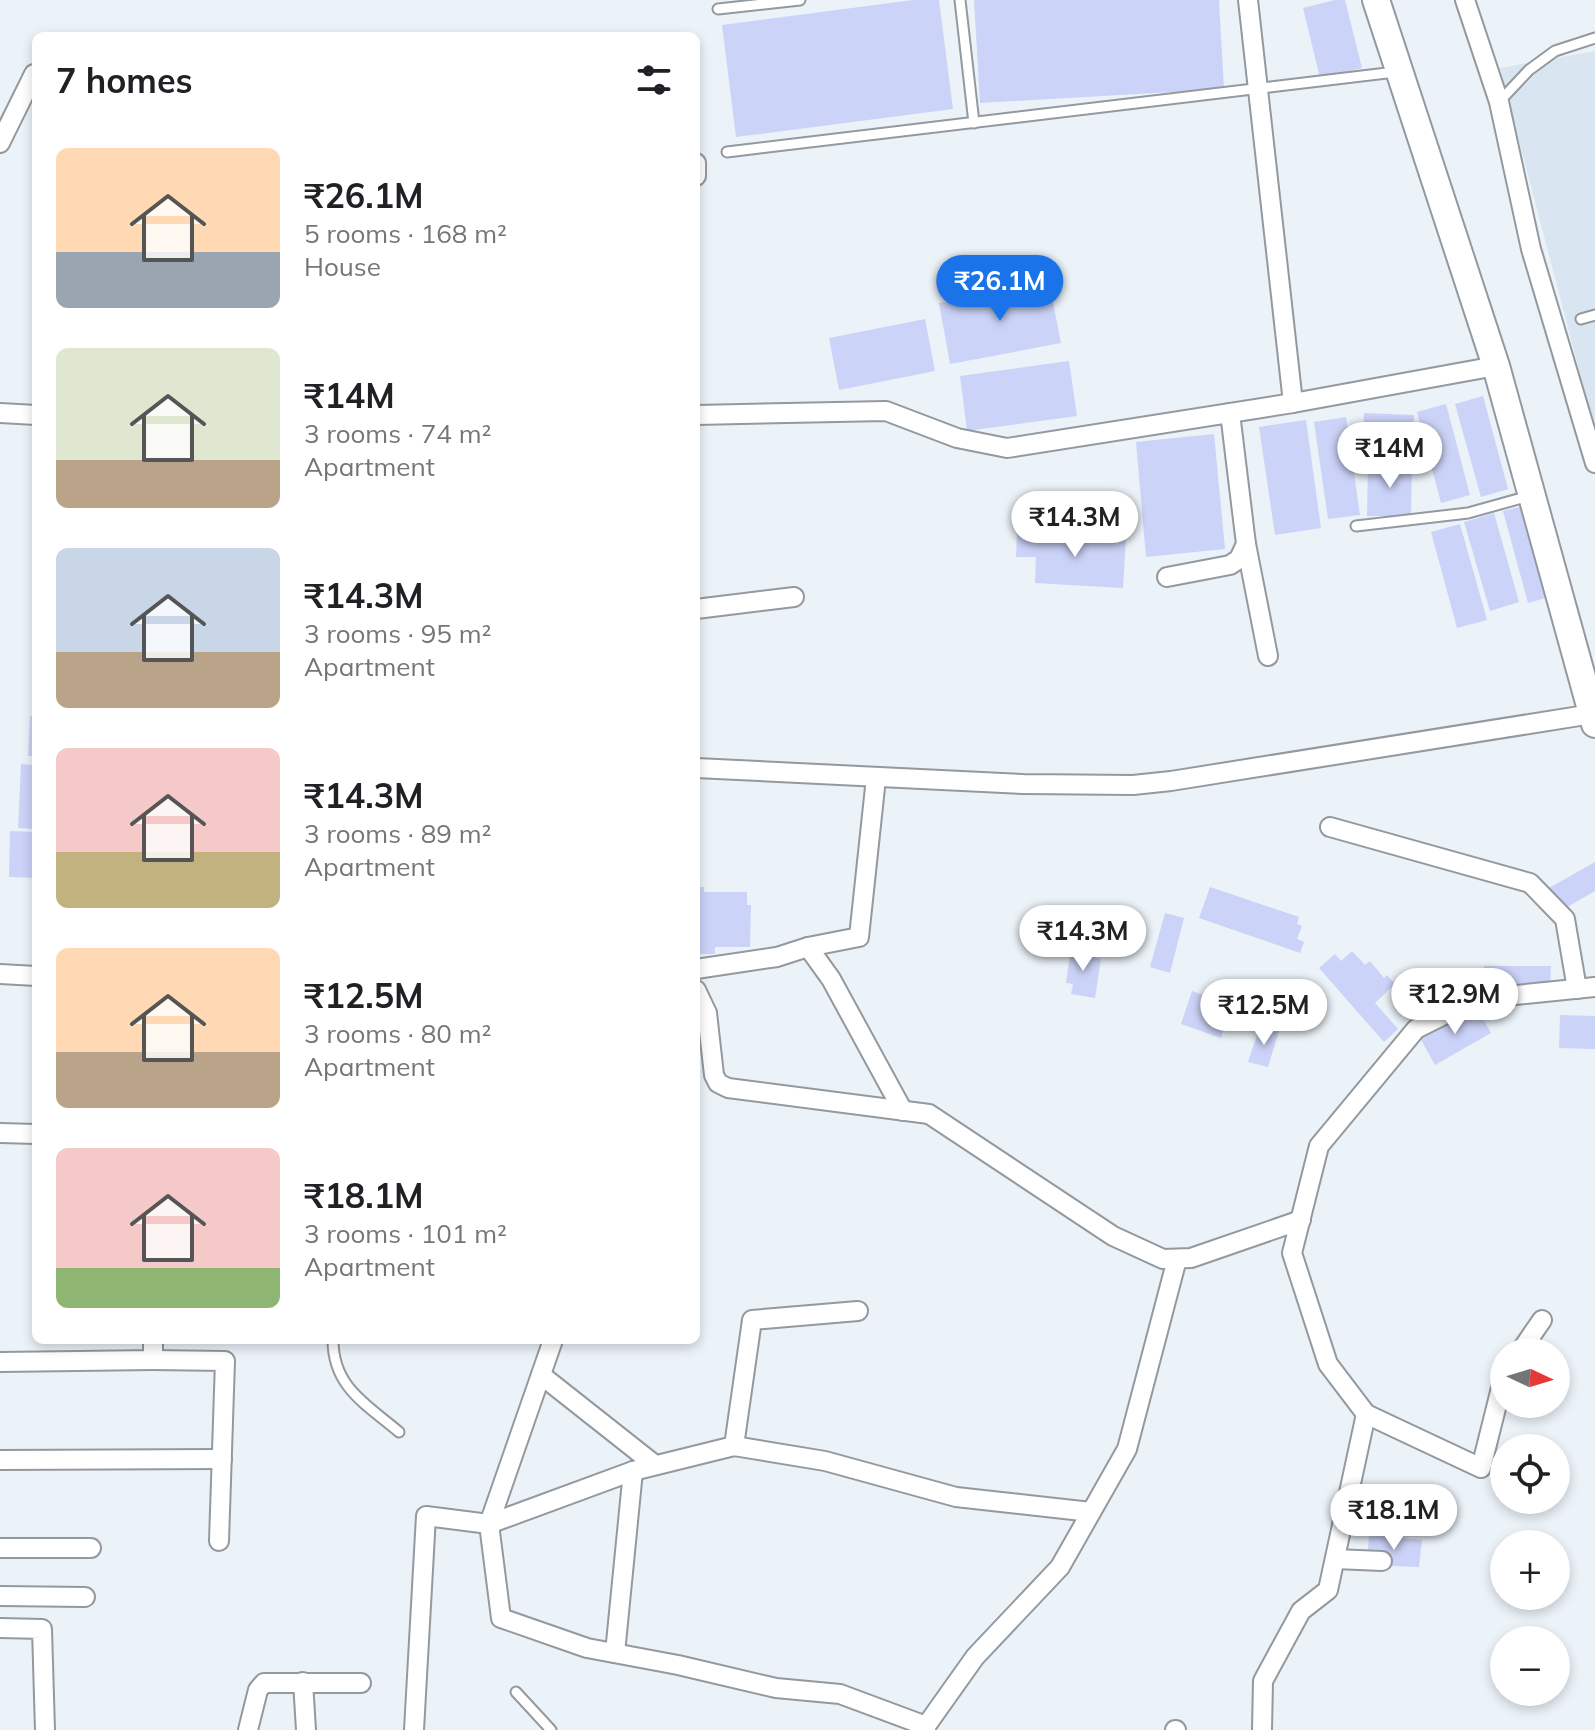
<!DOCTYPE html>
<meta charset="utf-8">
<style>
body{margin:0;font-family:Mulish,sans-serif;background:#f2f2f2;color:#202124;height:100vh;display:flex;flex-direction:column;font-size:30px;white-space:nowrap}
*{box-sizing:border-box;margin:0}
p{font-size:26px;color:#757577}
.icon{flex:none;width:44px;height:44px;fill:none;stroke:currentColor;stroke-width:2;stroke-linecap:round;stroke-linejoin:round}
.map{position:relative;flex:1;overflow:hidden}
.details{position:absolute;left:32px;top:32px;width:668px;height:1312px;display:flex;flex-direction:column;background:#fff;border-radius:12px;box-shadow:0 4px 12px #0003}
.details>*{flex:none}
.needle{width:52px;rotate:94deg}
.controls{position:absolute;left:1490px;top:1338px;display:grid;gap:16px}
.controls a{display:grid;place-items:center;width:80px;height:80px;border-radius:50%;background:#fff;box-shadow:0 4px 12px #0003;font-size:40px}
.price{position:absolute;translate:-50% -68px;padding:0 18px;border-radius:28px;background:#fff;color:#222;font-size:26px;line-height:52px;filter:drop-shadow(0 2px 4px #0008)}
.price::after{content:'';position:absolute;left:50%;top:48px;width:24px;height:18px;margin-left:-12px;background:inherit;clip-path:polygon(0 0,100% 0,50% 100%)}
.price.active{background:#1a73e8;color:#fff}
ul{padding:0;list-style:none}
li{display:flex;align-items:center;gap:24px;height:200px;padding:0 24px}
li span{display:grid;place-items:center;flex:none;width:224px;height:160px;border-radius:12px;color:#555}
li>.icon{margin-inline-start:auto}
span .icon{width:96px;height:96px;fill:#fffc;stroke-width:1}
li b{font-size:34px}
h2{display:flex;justify-content:space-between;align-items:center;height:96px;padding:0 24px;font-size:34px}
.map>svg:first-child{display:block}
.built{fill:#d9e6f1}
.building{fill:#ccd3f8}
.lines{fill:none;stroke-linecap:round;stroke-linejoin:round}
.lane-casing{stroke:#93999e;stroke-width:13}
.street-casing{stroke:#93999e;stroke-width:22}
.secondary-casing{stroke:#93999e;stroke-width:30}
.lane{stroke:#fff;stroke-width:9}
.street{stroke:#fff;stroke-width:18}
.secondary{stroke:#fff;stroke-width:26}
</style>
<div class="map">
<svg width="1595" height="1730" viewBox="0 0 1595 1730">
<rect width="100%" height="100%" fill="#ebf2f8"/>
<polygon class="built" points="1595,51 1595,431 1500,68"/>
<g class="building">
<polygon points="913,0 939,0 953,109 736,137 722,25"/>
<polygon points="974,0 1219,0 1224,89 980,103"/>
<polygon points="1335,0 1345,0 1362,68 1320,78 1303,8"/>
<polygon points="1049,282 1061,343 950,364 939,303"/>
<polygon points="925,319 935,371 839,390 829,338"/>
<polygon points="1069,361 1077,416 967,431 960,376"/>
<polygon points="1483,396 1508,489 1481,497 1455,404"/>
<polygon points="1446,404 1470,495 1441,503 1417,412"/>
<polygon points="1364,413 1414,415 1412,458 1362,456"/>
<polygon points="1346,417 1360,515 1328,519 1314,422"/>
<polygon points="1306,420 1321,528 1275,535 1259,427"/>
<polygon points="1214,434 1225,549 1146,557 1136,442"/>
<polygon points="1368,465 1412,465 1411,516 1367,516"/>
<polygon points="1531,504 1556,595 1528,603 1503,511"/>
<polygon points="1494,513 1519,602 1490,611 1464,522"/>
<polygon points="1460,524 1487,620 1457,628 1431,532"/>
<polygon points="1017,533 1126,538 1123,588 1035,583 1036,557 1016,557"/>
<polygon points="30,716 36,717 36,756 28,756"/>
<polygon points="21,764 36,765 36,829 18,828"/>
<polygon points="10,831 36,832 36,878 9,877"/>
<polygon points="1595,862 1595,891 1562,910 1549,888"/>
<polygon points="696,887 704,887 704,892 747,892 747,905 751,905 750,947 715,947 715,954 701,954 696,947"/>
<polygon points="1210,887 1299,917 1297,924 1302,926 1297,939 1304,942 1300,953 1199,918"/>
<polygon points="1165,913 1184,918 1170,973 1150,967"/>
<polygon points="1071,948 1094,952 1093,957 1101,959 1095,998 1071,994 1073,984 1066,983"/>
<polygon points="1352,951 1365,965 1370,961 1384,978 1387,975 1395,984 1375,1003 1398,1029 1384,1042 1319,968 1335,954 1341,961"/>
<polygon points="1484,966 1551,966 1550,987 1484,986"/>
<polygon points="1192,991 1232,1004 1221,1038 1181,1024"/>
<polygon points="1476,1007 1491,1033 1435,1065 1420,1038"/>
<polygon points="1560,1015 1595,1016 1595,1049 1559,1048"/>
<polygon points="1260,1026 1279,1031 1268,1067 1248,1062"/>
<polygon points="1369,1535 1422,1540 1419,1567 1367,1565"/>
</g>
<g class="lines">
<g class="lane-casing">
<g id="lane">
<polyline points="960,0 974,123"/>
<polyline points="718,9 800,0"/>
<polyline points="1499,102 1529,70 1555,51 1595,38"/>
<polyline points="727,152 1395,72"/>
<polyline points="1581,319 1595,315"/>
<polyline points="1356,526 1468,513 1529,496"/>
<path d="M333,1340c0,47 33,64 66,92"/>
<polyline points="516,1692 551,1730"/>
</g>
</g>
<g class="street-casing">
<g id="street">
<polyline points="1248,0 1293,403"/>
<polyline points="1465,0 1499,102 1531,249 1595,463"/>
<polyline points="0,143 34,74"/>
<polyline points="696,163 696,176"/>
<polyline points="0,413 36,415"/>
<polyline points="1230,413 1246,544 1268,656"/>
<polyline points="696,415 886,411 957,438 1007,448 1293,403 1496,366"/>
<polyline points="1167,577 1230,565 1239,559 1246,544"/>
<polyline points="696,609 794,597"/>
<polyline points="696,768 1023,784 1133,785 1171,781 1592,714"/>
<polyline points="1330,827 1530,883 1565,919 1577,989"/>
<polyline points="808,947 859,937 876,778"/>
<polyline points="696,969 777,957 808,947 831,979 903,1111"/>
<polyline points="0,974 36,976"/>
<polyline points="696,990 707,1013 714,1075 718,1083 728,1088 929,1114 1113,1236 1163,1259 1191,1258 1301,1220"/>
<polyline points="0,1133 36,1134"/>
<polyline points="1520,1352 1542,1320"/>
<polyline points="153,1360 225,1361 219,1541"/>
<polyline points="0,1362 153,1360 153,1340"/>
<polyline points="541,1375 655,1465"/>
<polyline points="1504,1376 1481,1468 1366,1414 1328,1364 1292,1253 1319,1146 1416,1029 1476,999 1595,987"/>
<polyline points="734,1446 752,1320 858,1311"/>
<polyline points="0,1460 222,1459"/>
<polyline points="489,1524 633,1471 734,1446 825,1461 956,1497 1091,1512"/>
<polyline points="489,1524 553,1340"/>
<polyline points="0,1548 91,1548"/>
<polyline points="1335,1559 1382,1561"/>
<polyline points="0,1596 85,1597"/>
<polyline points="0,1628 42,1629 45,1730"/>
<polyline points="615,1653 633,1471"/>
<polyline points="303,1682 306,1730"/>
<polyline points="248,1730 258,1690 264,1683 361,1683"/>
<polyline points="414,1730 426,1516 489,1524 501,1618 587,1648 678,1665 776,1688 840,1694 926,1726"/>
<polyline points="926,1730 926,1726 975,1657 1060,1567 1127,1449 1177,1259"/>
<polyline points="1175,1730 1176,1730"/>
<polyline points="1262,1730 1263,1681 1301,1611 1328,1590 1366,1414"/>
</g>
</g>
<g class="secondary-casing">
<polyline id="secondary" points="1376,0 1496,366 1595,724"/>
</g>
<use href="#lane" class="lane"/>
<use href="#street" class="street"/>
<use href="#secondary" class="secondary"/>
</g>
</svg>
<div class="controls">
<a><svg class="needle" viewBox="-14 -14 28 28"><path d="M0-13l5 13h-10z" fill="#e53935"/><path d="M0 13l5-13h-10z" fill="#757577"/></svg></a>
<a><svg class="icon" aria-label="locate" viewBox="0 0 24 24"><circle cx="12" cy="12" r="6"/><path d="M12 2v4M12 18v4M2 12h4M18 12h4"/></svg></a>
<a>+</a>
<a>−</a>
</div>
<b class="price active" style="left:1000px;top:323px">₹26.1M</b>
<b class="price" style="left:1390px;top:490px">₹14M</b>
<b class="price" style="left:1075px;top:559px">₹14.3M</b>
<b class="price" style="left:1083px;top:973px">₹14.3M</b>
<b class="price" style="left:1455px;top:1036px">₹12.9M</b>
<b class="price" style="left:1264px;top:1047px">₹12.5M</b>
<b class="price" style="left:1394px;top:1552px">₹18.1M</b>
<section class="details">
<h2>7 homes<svg class="icon" aria-label="filters" viewBox="0 0 24 24"><path d="M4 7h16M4 17h16"/><circle cx="9" cy="7" r="2"/><circle cx="15" cy="17" r="2"/></svg></h2>
<ul>
<li><span style="background:linear-gradient(#ffd9b3 65%,#9aa5b1 0)"><svg class="icon" aria-label="home" viewBox="0 0 24 24"><path d="M3 11l9-7 9 7M6 9v11h12V9"/></svg></span><div><b>₹26.1M</b><p>5 rooms · 168 m²</p><p>House</p></div></li>
<li><span style="background:linear-gradient(#dfe7d0 70%,#b9a48a 0)"><svg class="icon" aria-label="home" viewBox="0 0 24 24"><path d="M3 11l9-7 9 7M6 9v11h12V9"/></svg></span><div><b>₹14M</b><p>3 rooms · 74 m²</p><p>Apartment</p></div></li>
<li><span style="background:linear-gradient(#c9d6e8 65%,#b9a48a 0)"><svg class="icon" aria-label="home" viewBox="0 0 24 24"><path d="M3 11l9-7 9 7M6 9v11h12V9"/></svg></span><div><b>₹14.3M</b><p>3 rooms · 95 m²</p><p>Apartment</p></div></li>
<li><span style="background:linear-gradient(#f6c9c9 65%,#c2b280 0)"><svg class="icon" aria-label="home" viewBox="0 0 24 24"><path d="M3 11l9-7 9 7M6 9v11h12V9"/></svg></span><div><b>₹14.3M</b><p>3 rooms · 89 m²</p><p>Apartment</p></div></li>
<li><span style="background:linear-gradient(#ffd9b3 65%,#b9a48a 0)"><svg class="icon" aria-label="home" viewBox="0 0 24 24"><path d="M3 11l9-7 9 7M6 9v11h12V9"/></svg></span><div><b>₹12.5M</b><p>3 rooms · 80 m²</p><p>Apartment</p></div></li>
<li><span style="background:linear-gradient(#f6c9c9 75%,#8fb573 0)"><svg class="icon" aria-label="home" viewBox="0 0 24 24"><path d="M3 11l9-7 9 7M6 9v11h12V9"/></svg></span><div><b>₹18.1M</b><p>3 rooms · 101 m²</p><p>Apartment</p></div></li>
</ul>
</section>
</div>
